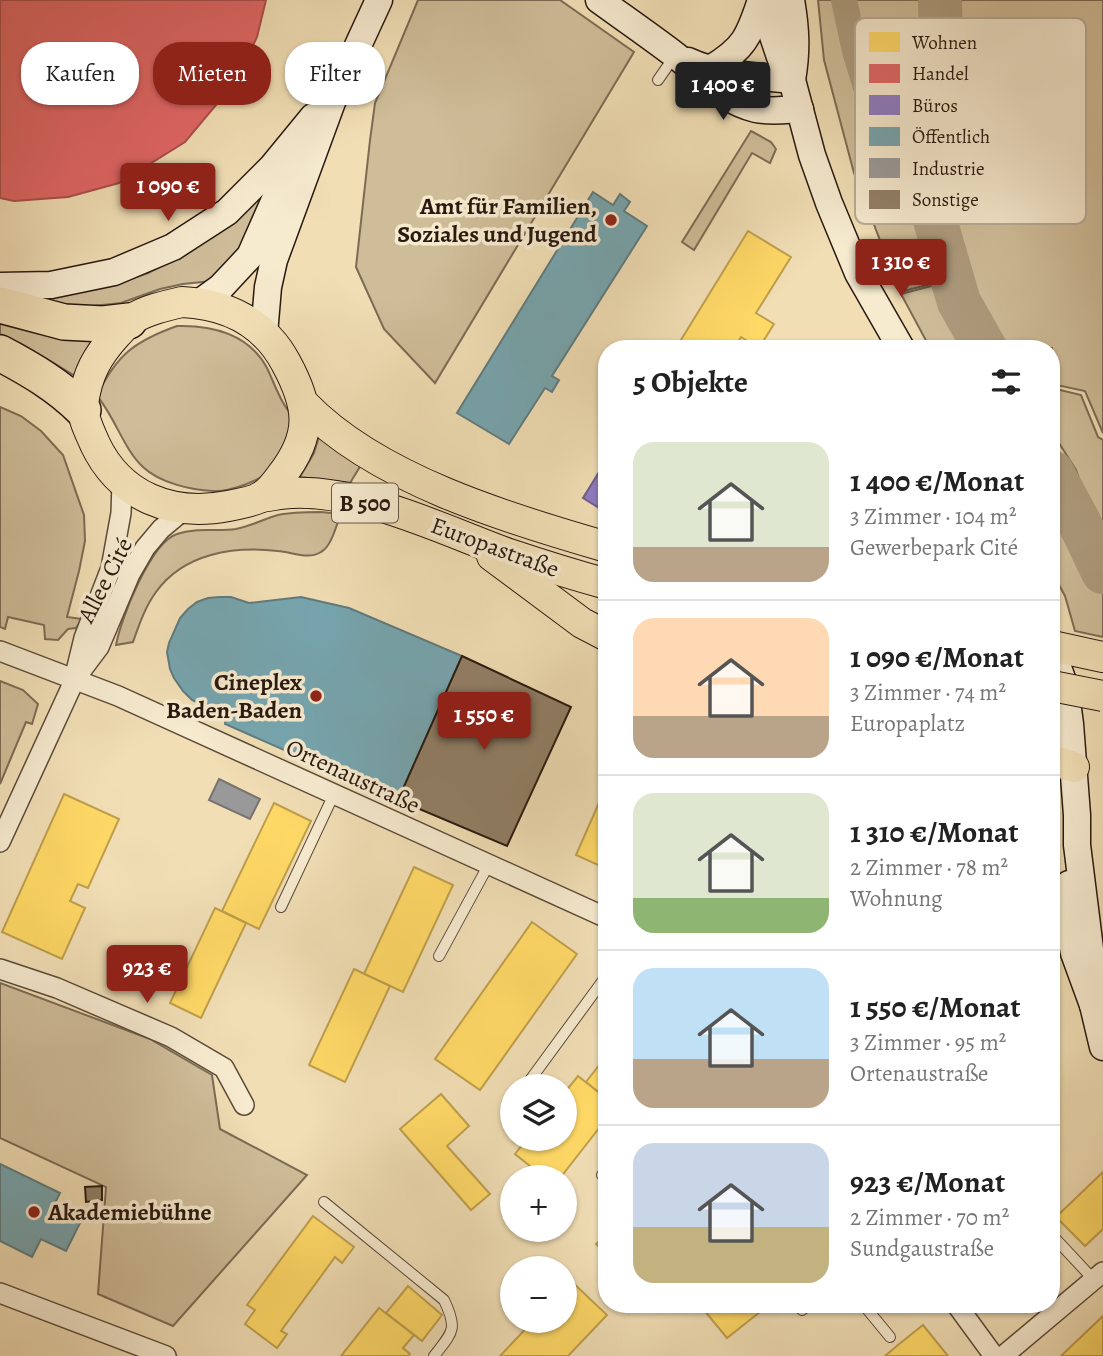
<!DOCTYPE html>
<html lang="de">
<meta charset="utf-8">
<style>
body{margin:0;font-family:Alegreya,serif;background:#f2f2f2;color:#222;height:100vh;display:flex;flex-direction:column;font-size:26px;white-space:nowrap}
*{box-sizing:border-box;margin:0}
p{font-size:23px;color:#767676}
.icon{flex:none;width:38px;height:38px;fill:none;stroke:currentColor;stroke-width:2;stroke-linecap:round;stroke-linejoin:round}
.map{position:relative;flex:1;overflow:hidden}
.sheet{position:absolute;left:598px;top:340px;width:462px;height:973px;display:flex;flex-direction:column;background:#fff;border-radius:28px;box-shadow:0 2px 5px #0004}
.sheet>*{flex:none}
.hud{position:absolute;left:21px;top:42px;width:472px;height:63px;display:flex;gap:14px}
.controls{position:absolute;left:500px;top:1074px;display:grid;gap:14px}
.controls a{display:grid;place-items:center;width:77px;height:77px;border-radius:50%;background:#fff;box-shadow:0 2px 5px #0004;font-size:35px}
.price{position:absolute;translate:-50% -60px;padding:0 16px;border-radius:7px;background:#8f2418;color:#fff;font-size:23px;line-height:46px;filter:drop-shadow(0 2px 4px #0008)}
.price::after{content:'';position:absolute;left:50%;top:42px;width:21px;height:16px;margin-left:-10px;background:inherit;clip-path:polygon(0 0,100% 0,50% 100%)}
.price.on{background:#222;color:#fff}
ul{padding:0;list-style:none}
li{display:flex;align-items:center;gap:21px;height:175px;padding:0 35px}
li+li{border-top:2px solid #e0e0e0}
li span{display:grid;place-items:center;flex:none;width:196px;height:140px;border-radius:21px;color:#555}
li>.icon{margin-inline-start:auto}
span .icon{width:84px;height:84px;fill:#fffc;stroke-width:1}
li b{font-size:30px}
h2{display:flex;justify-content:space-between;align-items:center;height:84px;padding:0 35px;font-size:30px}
.chip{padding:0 24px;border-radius:28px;background:#fff;box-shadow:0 2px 5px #0004;font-size:24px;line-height:63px}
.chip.on{background:#8f2418;color:#fff}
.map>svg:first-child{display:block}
.green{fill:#cfbd99;stroke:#7c6b54;stroke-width:2}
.homes{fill:#ffd966;stroke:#bf9f4c;stroke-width:2}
.shops{fill:#e06666;stroke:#a94f4c;stroke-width:2}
.offices{fill:#8e7cc3;stroke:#705e8d;stroke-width:2}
.public{fill:#76a5af;stroke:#5f7b7f;stroke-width:2}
.industry{fill:#999;stroke:#777370;stroke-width:2}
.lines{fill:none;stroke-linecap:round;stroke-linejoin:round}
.canal{stroke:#ad9b7d;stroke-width:26}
.river{stroke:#ad9b7d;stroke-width:44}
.building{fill:#917f66;stroke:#291910;stroke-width:2}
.lane-casing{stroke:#5b4a39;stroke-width:12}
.street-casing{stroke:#5b4a39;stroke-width:22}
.secondary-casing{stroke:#291910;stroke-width:29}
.primary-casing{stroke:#291910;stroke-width:32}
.highway-casing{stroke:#291910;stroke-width:38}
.lane{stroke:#f6eacf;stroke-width:10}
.street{stroke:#f6eacf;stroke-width:19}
.secondary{stroke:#f6eacf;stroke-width:26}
.primary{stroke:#f1deb5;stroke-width:30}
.highway{stroke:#f1deb5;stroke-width:35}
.primary-bridge-casing{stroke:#291910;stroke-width:32;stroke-linecap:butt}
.primary-bridge{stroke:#f1deb5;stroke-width:30}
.poi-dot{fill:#8f2418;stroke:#f6eacf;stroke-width:2.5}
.labels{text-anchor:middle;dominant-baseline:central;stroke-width:7;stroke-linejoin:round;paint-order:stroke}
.shield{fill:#f6eacf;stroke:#665849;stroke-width:2}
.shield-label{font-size:23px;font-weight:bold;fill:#291910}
.poi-label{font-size:24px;font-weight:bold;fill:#291910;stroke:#f6eacf;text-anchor:end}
.street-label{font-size:24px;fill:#291910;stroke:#f6eacf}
.key{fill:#f6eacf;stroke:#b8ab96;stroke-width:2}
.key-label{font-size:19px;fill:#291910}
</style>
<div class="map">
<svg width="1103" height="1356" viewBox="0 0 1103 1356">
<rect width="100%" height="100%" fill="#f1deb5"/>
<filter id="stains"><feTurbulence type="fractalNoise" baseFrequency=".00286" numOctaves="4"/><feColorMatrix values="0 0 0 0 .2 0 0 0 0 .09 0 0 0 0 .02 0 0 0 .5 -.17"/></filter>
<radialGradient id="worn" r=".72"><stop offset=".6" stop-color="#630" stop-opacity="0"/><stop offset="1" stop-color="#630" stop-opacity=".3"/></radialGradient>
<g class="green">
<polygon points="418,0 560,0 634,52 435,383 384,329 356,267 370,140 375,103"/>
<polygon points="818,0 1103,0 1103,433 1085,391 1052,384 1052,348 998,348 984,327 939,192 942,120 924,119 917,200 935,283 900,292 854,173 824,60"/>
<polygon points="751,131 771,142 776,149 770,163 752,153 694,250 682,242"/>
<polygon points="269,188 244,249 212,281 183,284 160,289 121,303 93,306 70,305 23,296 110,286 148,273 168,263"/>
<polygon points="939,284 973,348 930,348 901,294"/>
<polygon points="0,322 98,342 77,377 23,345 0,334"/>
<path d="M177,326c35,-1 72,8 90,42 9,19 14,37 30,53 -8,14 -16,34 -25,47 -10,13 -43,24 -59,23 -22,-1 -53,-8 -70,-24 -19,-17 -28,-50 -46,-71 19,-41 38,-55 80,-70z"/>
<polygon points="1052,388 1081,395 1098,437 1103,440 1103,548 1076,470 1052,432"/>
<polygon points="0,407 21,416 41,431 63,455 84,515 85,541 79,571 67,617 82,619 76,628 68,629 58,640 45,639 44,625 8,617 5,629 0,627"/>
<polygon points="319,437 361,465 350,483 300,477 314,453"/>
<polygon points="1052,494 1100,583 1103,595 1103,637 1075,631 1065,596 1052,572"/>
<path d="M321,512l20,2c-5,11 -9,32 -20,38 -12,8 -29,0 -43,-1 -44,-5 -94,2 -122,41 -11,15 -17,33 -23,50l-17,3c5,-27 35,-103 61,-111 20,-7 40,-2 59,-5 15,-3 28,-10 42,-14 14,-3 29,-3 43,-3z"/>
<polygon points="0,681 23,690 38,704 32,724 26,722 0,784"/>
<polygon points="0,983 150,1039 212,1075 220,1129 307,1175 173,1326 98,1294 106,1187 0,1138"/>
</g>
<g class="homes">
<polygon points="748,231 791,257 756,313 774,324 759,348 741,337 734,348 676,348"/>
<polygon points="605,789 607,790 607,869 576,855"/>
<polygon points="64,794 119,819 88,888 78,884 70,901 85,908 62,959 2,932"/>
<polygon points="274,803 311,821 259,929 222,911"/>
<polygon points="414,867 453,885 403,992 364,974"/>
<polygon points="215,908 246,923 201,1018 170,1003"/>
<polygon points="532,922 577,954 480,1090 435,1059"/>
<polygon points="354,969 390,986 345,1082 309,1065"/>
<polygon points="607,1055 607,1099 586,1082"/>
<polygon points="578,1076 607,1099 607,1118 560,1178 545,1178 515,1154 527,1139 565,1139 565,1092"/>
<polygon points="441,1094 469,1126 447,1146 490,1194 471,1210 400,1129"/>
<polygon points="1103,1172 1103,1229 1085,1246 1056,1217"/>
<polygon points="313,1216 354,1247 342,1263 335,1257 281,1331 287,1334 277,1348 245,1324 255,1310 247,1305"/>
<polygon points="607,1234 607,1256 596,1244"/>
<polygon points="571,1281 607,1315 568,1356 500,1356 533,1321 565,1321 565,1287"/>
<polygon points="408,1286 442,1315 422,1341 386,1313"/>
<polygon points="699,1304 770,1304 727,1338"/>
<polygon points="379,1308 414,1335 403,1348 410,1354 408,1356 341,1356"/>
<polygon points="1103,1316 1103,1356 1061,1356"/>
<polygon points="923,1325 948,1356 885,1356 898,1345"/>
</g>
<polygon class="shops" points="0,0 266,0 257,37 237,80 185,142 119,183 68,197 14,201 0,198"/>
<polygon class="offices" points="607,459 607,513 583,498"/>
<g class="public">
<polygon points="593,192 613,205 620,194 630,202 624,211 647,226 552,376 559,380 552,392 545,388 509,444 457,413"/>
<polygon points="219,597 231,597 249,603 301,597 349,608 462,656 398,800 225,724 226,717 192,700 183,691 174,678 170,669 167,652 169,643 180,618 188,609 197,602 208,598"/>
<polygon points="0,1164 60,1193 54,1205 82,1219 66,1251 41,1239 32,1257 0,1241"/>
</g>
<polygon class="industry" points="219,779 260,799 250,819 209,800"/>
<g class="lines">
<polyline class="canal" points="844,0 855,51 878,127 930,203"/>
<g class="river">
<polyline points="940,0 942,120 930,203 959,302 985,348"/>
<polyline points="1052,472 1080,524 1103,572"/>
</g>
</g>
<g class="building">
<polygon points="462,656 571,707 507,846 398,800"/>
<polygon points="102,1186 102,1200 86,1202 85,1187"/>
</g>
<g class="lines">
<g class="lane-casing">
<g id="lane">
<polyline points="658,80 674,57"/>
<polyline points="281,907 334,794"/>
<polyline points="600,914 607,902"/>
<polyline points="439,956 489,864"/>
<polyline points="525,1087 607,975"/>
<polyline points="602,1175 607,1169"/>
<path d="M324,1202l120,98c14,29 9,32 -10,56"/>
<polyline points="1052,1235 1094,1280"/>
<polyline points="873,1304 867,1309 890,1337"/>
<polyline points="802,1310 810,1304"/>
</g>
</g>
<g class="street-casing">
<g id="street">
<polyline points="0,651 118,696 607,918"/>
<polyline points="76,671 84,638 111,568 121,513 122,483"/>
<polyline points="0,842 75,679 99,647 130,574 145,548 161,529 185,509"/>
<polyline points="0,969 57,988 171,1037 224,1068 244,1105"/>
<polyline points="0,1293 166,1356"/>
<polyline points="956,1304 994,1356"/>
<polyline points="1003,1356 1103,1272"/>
</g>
</g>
<g class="secondary-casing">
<g id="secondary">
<path d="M599,0c25,18 51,36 76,55 26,20 47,46 81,54 14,3 29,1 44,0"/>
<polyline points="768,0 773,36 780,57 792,80 812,155 829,203 858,273 901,348"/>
<path d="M791,0c5,29 6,51 1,80"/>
<path d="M688,61c32,15 69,15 104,19"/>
<path d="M710,69c34,-20 39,-32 51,-69"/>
<polyline points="0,286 51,285 114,272 173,247 227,212 272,167 313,117"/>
<polyline points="199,303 221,287 250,256 295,154"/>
<polyline points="264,334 268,287 274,260 332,102 379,0"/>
<polyline points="1052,651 1065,687 1070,724 1077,815 1077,845 1090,949 1093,1005"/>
<polyline points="1069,884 1068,921 1074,953 1093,1005 1103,1047"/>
</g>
</g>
<g class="primary-casing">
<g id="primary">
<path d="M182,302c45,2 83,21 104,61 24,44 27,72 -5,113 -5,7 -14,18 -22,22 -9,4 -21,6 -31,8 -56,11 -108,-9 -133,-62 -5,-12 -13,-26 -12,-40 4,-30 14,-48 34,-70 5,-5 9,-11 15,-15 15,-9 32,-13 50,-17z"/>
<path d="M304,404c72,75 205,115 303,143"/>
<path d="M260,497c11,-1 22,-4 32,-4 71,-3 151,37 217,61 33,11 65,21 98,30"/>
<polyline points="492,556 582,623 607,636"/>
<polyline points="1052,646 1103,657"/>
<polyline points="1052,760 1074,767"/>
</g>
</g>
<g class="highway-casing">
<g id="highway">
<polyline points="0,305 64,322 103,324 129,321"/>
<path d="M0,353c30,16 58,32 83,57"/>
</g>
</g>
<use href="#lane" class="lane"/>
<use href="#street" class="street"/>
<use href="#secondary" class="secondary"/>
<use href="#primary" class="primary"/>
<use href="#highway" class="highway"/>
<g class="primary-bridge-casing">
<polyline id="primary-bridge" points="1052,686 1103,696"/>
</g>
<use href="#primary-bridge" class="primary-bridge"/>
</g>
<g class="poi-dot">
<circle cx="611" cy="220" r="7"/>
<circle cx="316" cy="696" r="7"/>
<circle cx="34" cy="1212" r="7"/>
</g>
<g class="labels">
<rect class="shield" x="332" y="483.5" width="66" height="39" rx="5"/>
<g class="shield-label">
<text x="365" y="503">B 500</text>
</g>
<g class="poi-label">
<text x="597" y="206">Amt für Familien,<tspan x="597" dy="28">Soziales und Jugend</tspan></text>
<text x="302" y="682">Cineplex<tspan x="302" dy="28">Baden-Baden</tspan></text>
<text x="48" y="1212" text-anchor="start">Akademiebühne</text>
</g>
<g class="street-label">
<text transform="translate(495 547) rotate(20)">Europastraße</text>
<text transform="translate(105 580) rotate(-63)">Allee Cité</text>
<text transform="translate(353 776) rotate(25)">Ortenaustraße</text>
</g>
</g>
<rect x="855" y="18" width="231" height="206" rx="10" class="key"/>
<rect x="869" y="32" width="31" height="20" fill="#ffd966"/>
<rect x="869" y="64" width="31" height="19" fill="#e06666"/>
<rect x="869" y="95" width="31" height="20" fill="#8e7cc3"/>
<rect x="869" y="127" width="31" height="19" fill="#76a5af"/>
<rect x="869" y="158" width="31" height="20" fill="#999"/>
<rect x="869" y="190" width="31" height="19" fill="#917f66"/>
<g class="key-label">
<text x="912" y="49">Wohnen</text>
<text x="912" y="80">Handel</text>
<text x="912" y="112">Büros</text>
<text x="912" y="143">Öffentlich</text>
<text x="912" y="175">Industrie</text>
<text x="912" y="206">Sonstige</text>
</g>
<rect width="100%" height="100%" filter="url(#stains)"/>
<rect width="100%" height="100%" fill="url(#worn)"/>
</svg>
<div class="controls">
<a><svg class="icon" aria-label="layers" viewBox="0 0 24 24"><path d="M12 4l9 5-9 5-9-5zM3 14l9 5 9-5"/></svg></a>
<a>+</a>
<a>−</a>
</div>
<b class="price on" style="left:723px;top:122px">1 400 €</b>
<b class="price" style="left:168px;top:223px">1 090 €</b>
<b class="price" style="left:901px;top:299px">1 310 €</b>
<b class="price" style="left:484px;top:752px">1 550 €</b>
<b class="price" style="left:147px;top:1005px">923 €</b>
<div class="hud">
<a class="chip">Kaufen</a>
<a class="chip on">Mieten</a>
<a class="chip">Filter</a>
</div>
<section class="sheet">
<h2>5 Objekte<svg class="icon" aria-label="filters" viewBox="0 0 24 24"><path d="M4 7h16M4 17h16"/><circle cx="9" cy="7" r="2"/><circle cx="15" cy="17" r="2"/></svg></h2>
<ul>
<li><span style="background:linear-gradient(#dfe7d0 75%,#b9a48a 0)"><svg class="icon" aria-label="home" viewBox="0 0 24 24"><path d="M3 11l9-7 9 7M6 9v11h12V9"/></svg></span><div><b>1 400 €/Monat</b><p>3 Zimmer · 104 m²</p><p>Gewerbepark Cité</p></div></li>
<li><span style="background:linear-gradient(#ffd9b3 70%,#b9a48a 0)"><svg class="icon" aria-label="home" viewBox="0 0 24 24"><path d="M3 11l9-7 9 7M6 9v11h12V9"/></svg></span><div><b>1 090 €/Monat</b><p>3 Zimmer · 74 m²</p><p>Europaplatz</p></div></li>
<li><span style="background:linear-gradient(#dfe7d0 75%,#8fb573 0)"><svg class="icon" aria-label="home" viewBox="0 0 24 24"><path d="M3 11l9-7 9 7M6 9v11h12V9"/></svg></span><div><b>1 310 €/Monat</b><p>2 Zimmer · 78 m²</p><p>Wohnung</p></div></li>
<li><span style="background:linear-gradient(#bfe0f5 65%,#b9a48a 0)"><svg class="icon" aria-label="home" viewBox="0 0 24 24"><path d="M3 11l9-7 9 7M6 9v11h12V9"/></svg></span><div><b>1 550 €/Monat</b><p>3 Zimmer · 95 m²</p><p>Ortenaustraße</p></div></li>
<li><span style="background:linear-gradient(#c9d6e8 60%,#c2b280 0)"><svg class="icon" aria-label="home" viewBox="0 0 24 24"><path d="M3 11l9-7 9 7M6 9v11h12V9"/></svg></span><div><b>923 €/Monat</b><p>2 Zimmer · 70 m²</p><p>Sundgaustraße</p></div></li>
</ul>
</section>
</div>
